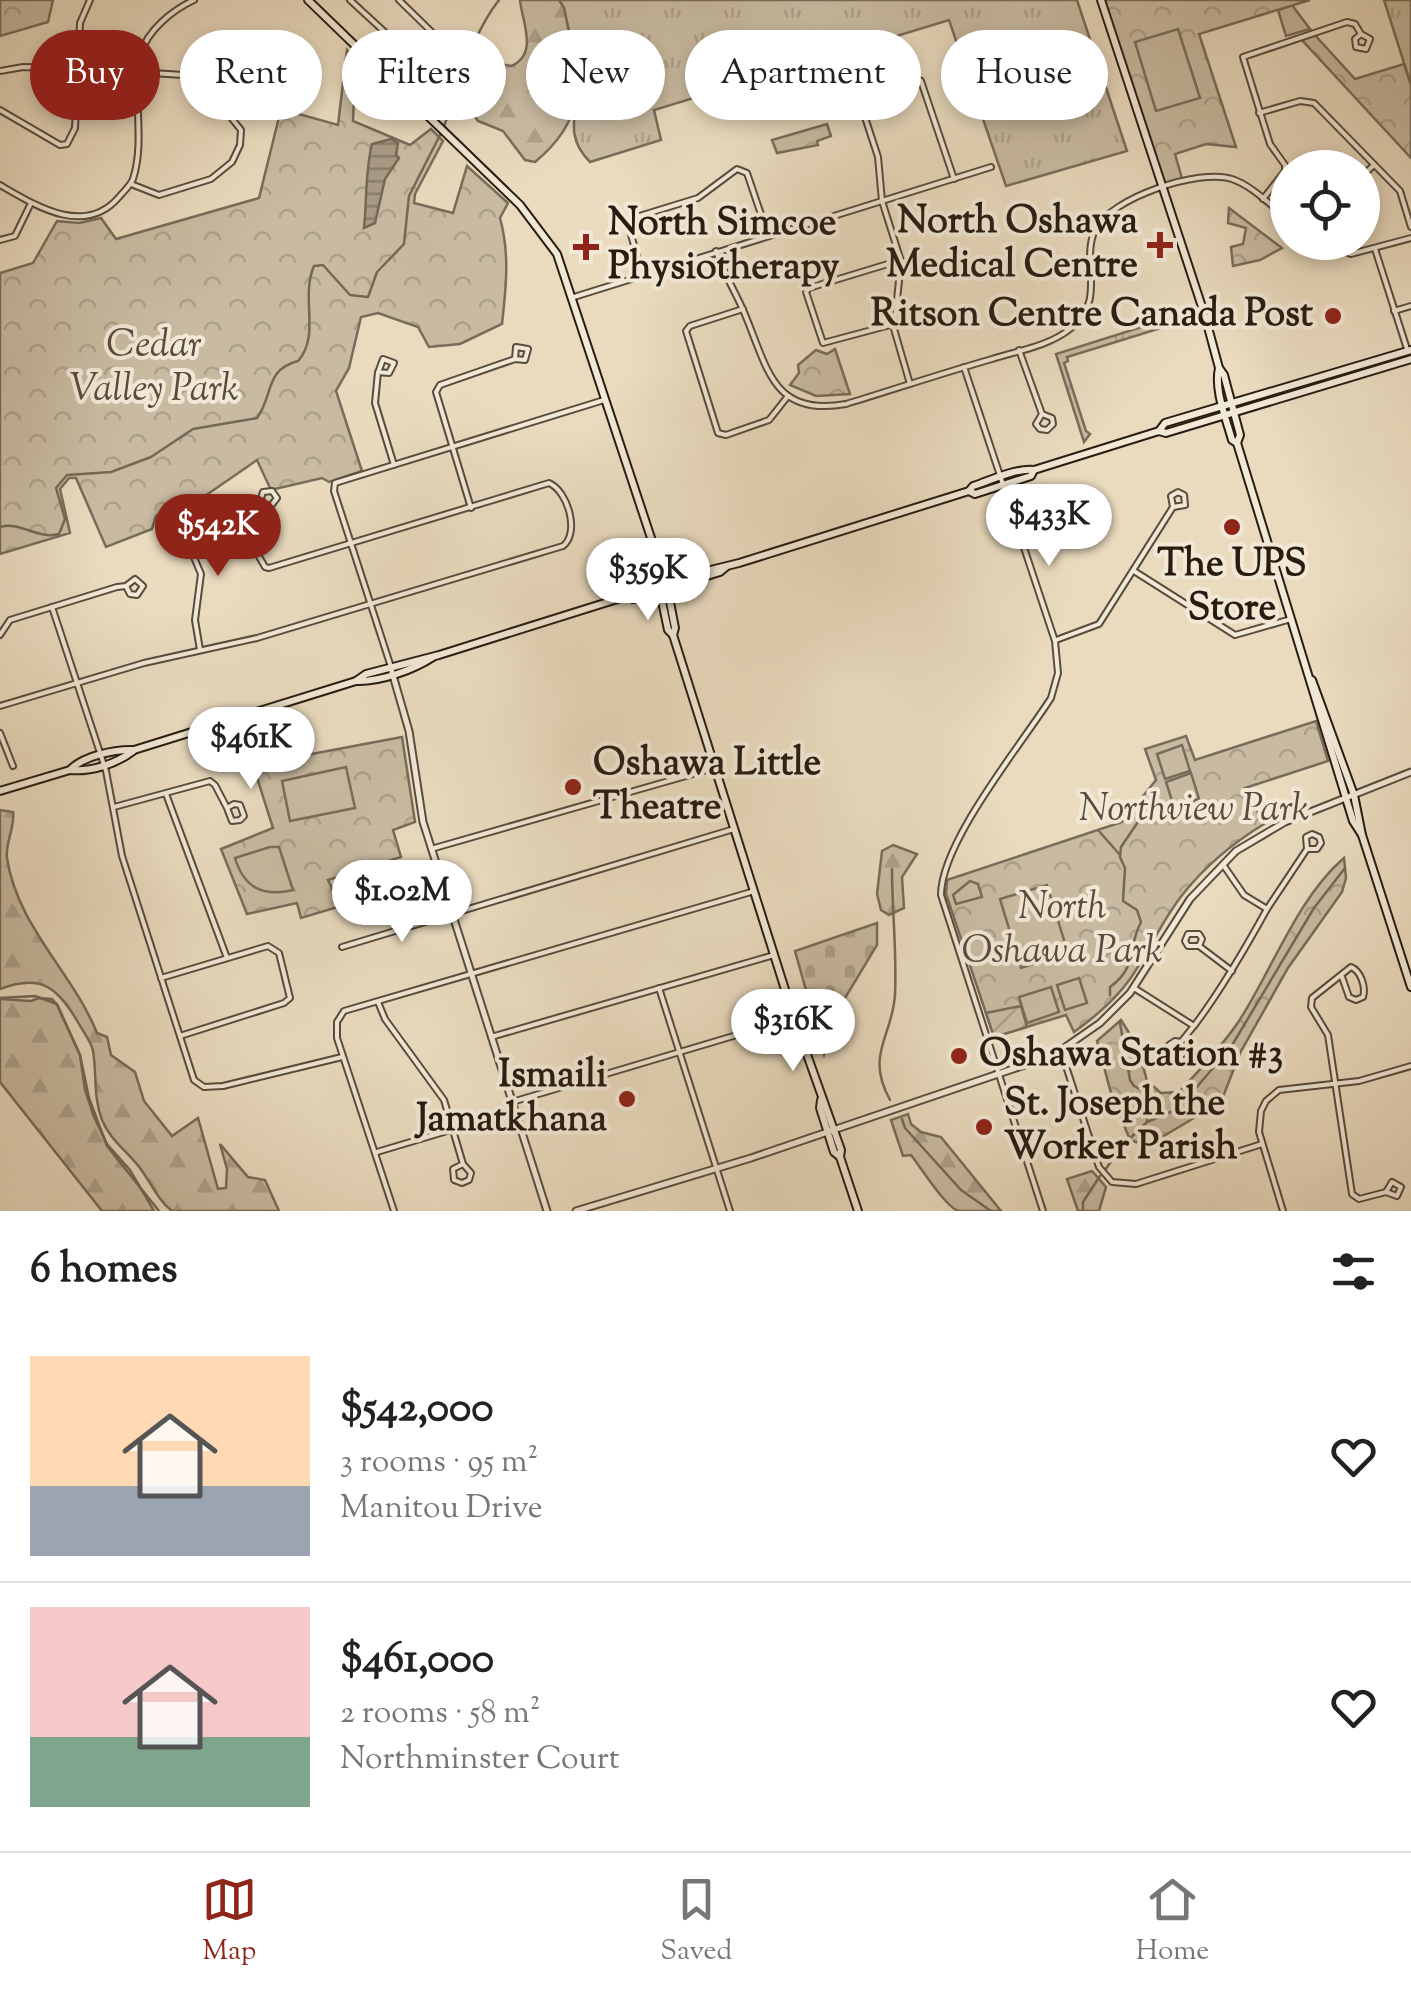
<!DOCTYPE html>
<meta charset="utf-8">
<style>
body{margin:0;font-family:"Sorts Mill Goudy",serif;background:#f2f2f2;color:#222;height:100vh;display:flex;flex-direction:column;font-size:38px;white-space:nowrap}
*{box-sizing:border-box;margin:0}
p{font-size:32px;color:#767676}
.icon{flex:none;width:55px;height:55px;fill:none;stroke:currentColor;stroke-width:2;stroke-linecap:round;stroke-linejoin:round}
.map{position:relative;height:1211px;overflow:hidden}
.details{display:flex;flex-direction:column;background:#fff;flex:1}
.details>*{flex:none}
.banner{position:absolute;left:30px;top:30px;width:1352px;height:90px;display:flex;gap:20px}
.tools{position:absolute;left:1270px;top:150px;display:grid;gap:20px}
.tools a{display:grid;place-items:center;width:110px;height:110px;border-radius:50%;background:#fff;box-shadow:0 5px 15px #0003;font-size:50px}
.price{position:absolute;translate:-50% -85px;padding:0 22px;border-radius:35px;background:#fff;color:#222;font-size:32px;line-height:65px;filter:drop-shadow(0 2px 5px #0008)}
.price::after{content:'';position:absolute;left:50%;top:60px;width:30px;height:22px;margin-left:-15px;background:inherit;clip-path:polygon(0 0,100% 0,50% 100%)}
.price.selected{background:#8f2418;color:#fff}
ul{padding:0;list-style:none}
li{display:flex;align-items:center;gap:30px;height:250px;padding:0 30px}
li+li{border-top:2px solid #e0e0e0}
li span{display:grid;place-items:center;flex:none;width:280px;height:200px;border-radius:0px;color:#555}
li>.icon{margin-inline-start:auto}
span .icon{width:120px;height:120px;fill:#fffc;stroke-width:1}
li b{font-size:42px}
h2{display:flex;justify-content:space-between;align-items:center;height:120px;padding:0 30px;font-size:42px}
.pill{padding:0 35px;border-radius:45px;background:#fff;box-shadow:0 5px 15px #0003;font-size:35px;line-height:90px}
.pill.selected{background:#8f2418;color:#fff}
.tab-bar{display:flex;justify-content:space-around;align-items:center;height:140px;border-top:2px solid #e0e0e0;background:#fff;font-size:28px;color:#767676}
.tab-bar a{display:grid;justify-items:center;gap:5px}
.tab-bar .selected{color:#8f2418}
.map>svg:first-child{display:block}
.grass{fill:url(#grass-tufts);stroke:#786c5a;stroke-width:2.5}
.forest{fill:url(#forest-firs);stroke:#786c5a;stroke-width:2.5}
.cemetery{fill:url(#cemetery-stones);stroke:#786c5a;stroke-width:2.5}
.park{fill:url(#park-crowns);stroke:#786c5a;stroke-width:2.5}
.garden{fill:url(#garden-furrows);stroke:#786c5a;stroke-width:2.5}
.pitch{fill:#c9bba2;stroke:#786c5a;stroke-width:2.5}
.water{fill:url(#water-rules);stroke:#756856;stroke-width:2.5}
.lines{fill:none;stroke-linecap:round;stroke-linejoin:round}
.stream{stroke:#756856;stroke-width:2.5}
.minor-casing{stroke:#584c3d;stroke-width:8}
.tertiary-casing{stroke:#584c3d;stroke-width:9}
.secondary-casing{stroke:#281c12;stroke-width:10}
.minor{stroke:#f1e8d5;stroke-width:4}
.tertiary{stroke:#f1e8d5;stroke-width:5}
.secondary{stroke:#f1e8d5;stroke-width:6}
.poi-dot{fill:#8f2418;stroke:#f1e8d5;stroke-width:4}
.labels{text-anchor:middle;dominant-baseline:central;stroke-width:8;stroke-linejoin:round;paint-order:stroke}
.poi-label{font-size:38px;font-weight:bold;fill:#281c12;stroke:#f1e8d5;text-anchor:start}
.park-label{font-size:38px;font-style:italic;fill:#584c3d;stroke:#f1e8d5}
</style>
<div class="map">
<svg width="1411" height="1211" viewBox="0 0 1411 1211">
<defs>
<pattern id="grass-tufts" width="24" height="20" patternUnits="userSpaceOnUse" patternTransform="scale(2.5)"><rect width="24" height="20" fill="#c9bba2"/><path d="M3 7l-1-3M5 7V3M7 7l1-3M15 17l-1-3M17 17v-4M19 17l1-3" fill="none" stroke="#ada08a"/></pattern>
<pattern id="forest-firs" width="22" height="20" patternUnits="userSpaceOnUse" patternTransform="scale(2.5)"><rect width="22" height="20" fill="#c9bba2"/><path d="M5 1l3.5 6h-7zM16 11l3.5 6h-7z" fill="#ada08a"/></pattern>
<pattern id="cemetery-stones" width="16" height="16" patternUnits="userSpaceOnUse" patternTransform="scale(2.5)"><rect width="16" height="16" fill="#c9bba2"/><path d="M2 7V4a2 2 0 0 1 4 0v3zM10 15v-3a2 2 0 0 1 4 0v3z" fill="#ada08a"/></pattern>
<pattern id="park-crowns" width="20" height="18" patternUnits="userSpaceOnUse" patternTransform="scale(2.5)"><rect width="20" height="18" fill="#c9bba2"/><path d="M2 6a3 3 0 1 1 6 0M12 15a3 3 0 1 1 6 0" fill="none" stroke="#ada08a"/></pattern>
<pattern id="garden-furrows" width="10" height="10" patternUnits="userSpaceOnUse" patternTransform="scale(2.5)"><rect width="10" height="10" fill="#c9bba2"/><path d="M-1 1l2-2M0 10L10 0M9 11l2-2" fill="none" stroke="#ada08a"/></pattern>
<pattern id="water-rules" width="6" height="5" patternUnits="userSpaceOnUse" patternTransform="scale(2.5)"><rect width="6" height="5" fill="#a89a84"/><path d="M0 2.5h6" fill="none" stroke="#897d6b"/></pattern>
</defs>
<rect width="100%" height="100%" fill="#eadbbf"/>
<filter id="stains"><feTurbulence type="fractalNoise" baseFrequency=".002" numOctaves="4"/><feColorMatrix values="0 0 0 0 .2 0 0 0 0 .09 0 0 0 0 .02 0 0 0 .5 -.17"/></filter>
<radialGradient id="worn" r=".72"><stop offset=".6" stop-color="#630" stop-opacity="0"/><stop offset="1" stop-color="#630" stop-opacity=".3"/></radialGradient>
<g class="grass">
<path d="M559,0h518l50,151 -121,35 -57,-166 -295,90 7,30 -71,22c-28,-28 -11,-50 -12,-83 -1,-23 -10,-48 -14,-71z"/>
<polygon points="1384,0 1411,0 1411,85"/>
<polygon points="1292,5 1310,29 1286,36 1278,10"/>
<polygon points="1192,311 1196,321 1192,322 1190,319 1067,357 1068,361 1064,363 1086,431 1090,434 1084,442 1056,354"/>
</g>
<g class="forest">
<path d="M520,0h39l5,8c13,66 30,105 -29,154l-10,-2 -22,-29 -25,-10 -19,-26 20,-35 32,6c28,-12 11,-44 9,-66z"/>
<path d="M0,810l13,2c2,16 -8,31 -6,46 10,68 66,115 90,175l10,4 4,18 24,17 9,29 28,35 26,-18 20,71 8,-1 1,-19 -7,-25 28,33 17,3 14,31h-107c-14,-11 -21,-28 -32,-43 -13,-17 -30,-28 -38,-48 -9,-23 -5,-46 -9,-69 -2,-10 -9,-18 -14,-27 -21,-36 -37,-51 -79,-35z"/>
<polygon points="893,845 917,854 902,877 904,908 889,915 881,910 877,894 882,851"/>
<polygon points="39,998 52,999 57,1005 80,1055 85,1090 94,1117 107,1144 130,1170 154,1211 102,1211 0,1082 0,999 31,1001"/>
<path d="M908,1114l3,10 10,8 20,5 60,74c-13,0 -29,0 -42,0 -12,-2 -38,-43 -48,-56l-8,1 -12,-36z"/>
<polygon points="1092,1171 1106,1187 1099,1211 1078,1211 1067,1179"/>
</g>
<polygon class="cemetery" points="877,923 877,945 836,1013 824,1054 795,951"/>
<g class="park">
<polygon points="0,0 53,0 48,22 0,36"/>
<polygon points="1102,0 1310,0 1199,34 1236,147 1206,144 1175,154 1183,182 1163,188"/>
<polygon points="1314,34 1355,79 1404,64 1411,85 1411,158 1301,39"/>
<path d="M347,50l9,9 -3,62 57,24 21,-16 12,12 -28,53 -1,9 39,10 14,-47 41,37 -8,15c10,36 6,70 2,106l-42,20 -31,3 -11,-20 -40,-14 -17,4 -12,51 -13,23 26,80 -33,11 -7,-4 -47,11 -5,-1 -13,-28 -52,36 -49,20 -4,13 -46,18 -30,-69h-7l-9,11 10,44 -70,21v-281l33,-10 24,-42 22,2 22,-5 15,21 143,-41 22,-89 57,16z"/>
<polygon points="827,124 831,136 817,141 818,145 777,153 772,140"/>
<polygon points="1229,208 1282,248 1260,260 1233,266 1231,247 1243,244 1246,228 1228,223"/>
<polygon points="835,349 850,394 816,396 790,385 799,373 798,365 816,350 827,354"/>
<path d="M1316,721l12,40 -83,27 19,36c-31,19 -58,41 -81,70 -21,26 -34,58 -53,85 -15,21 -35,38 -56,53l-8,-17 -72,22 -48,-143 1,-14 175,-58 34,-42 -11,-31 41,-13 9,24z"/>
<polygon points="402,737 415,822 393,830 401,857 328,880 341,906 301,918 297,903 247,914 221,849 273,828 253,765"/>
<path d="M1344,858l2,20 -4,14 -54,76 -48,85 -19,49 -74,44 -17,-6 -19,-47 -14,-52 24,-21 17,27 9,34 14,12 18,-1c21,-22 43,-46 60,-71 33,-51 59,-124 105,-163z"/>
</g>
<polygon class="garden" points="1021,1006 1027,1027 994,1037 986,1013"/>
<g class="pitch">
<polygon points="1178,29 1200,98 1156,111 1135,42"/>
<polygon points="1182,745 1190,771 1165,779 1157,754"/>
<polygon points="346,767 355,808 290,821 282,781"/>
<polygon points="1191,773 1199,799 1174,807 1166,782"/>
<path d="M270,847h9l14,43c-30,7 -49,-2 -58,-32z"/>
<polygon points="970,881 978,884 982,897 956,904 953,895"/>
<polygon points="1047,885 1068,953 1021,968 1000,899"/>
<polygon points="1079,978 1087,1003 1065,1010 1057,985"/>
<polygon points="1051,987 1059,1012 1027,1023 1019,997"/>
</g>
<path class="water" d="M391,139l7,4 -2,12 3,3 -14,21 -10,44 -11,5c3,-28 1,-56 8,-84z"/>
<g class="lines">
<g class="stream">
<path d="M444,126c17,-43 26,-89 55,-126"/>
<path d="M0,527c21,-6 38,13 59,7l6,-15 -9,-31 11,-13 44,-3 40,-15 42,-28 64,-11c17,-23 7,-48 41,-57 23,-26 2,-63 16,-95l9,-1 27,30 18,2 9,-25 27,-28 5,-48 32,-63"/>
<polyline points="1098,830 1120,855"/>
<path d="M1110,995v-8c28,-20 17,-39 31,-65l-4,-12 -14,-9 2,-33 -5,-11 1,-10 38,-56"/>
<polyline points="0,998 35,996 57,1004 80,1055 89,1098 107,1146 159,1211"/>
<polyline points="1120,1023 1130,1080 1134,1086 1147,1093 1147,1121"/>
<path d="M890,1100c-25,-46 2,-62 5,-105 2,-43 -3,-84 -3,-126"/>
<polyline points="902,1119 905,1128 961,1190 991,1211"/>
<polyline points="1105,1170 1122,1146 1147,1122 1178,1109 1231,1047 1314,908 1345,868"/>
<polyline points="1083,1211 1083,1202 1100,1176"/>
</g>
<g class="minor-casing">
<g id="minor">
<polyline points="350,0 427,71 443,43 399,0"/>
<polyline points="0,71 23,67 76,68 198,76 241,130 240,145 232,162 211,179 159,195 131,184"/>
<polyline points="386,76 407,54"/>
<polyline points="0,110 60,145 67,144 75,128 80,23 90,0"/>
<polyline points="1259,113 1300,101 1314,103 1400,191 1411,227"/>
<polyline points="1362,176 1374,165"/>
<path d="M0,185c36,21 85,52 119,12 5,-6 12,-12 14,-18 13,-40 -2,-85 8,-125 6,-24 32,-44 53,-54"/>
<polyline points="1263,199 1285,171 1285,165 1270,144 1243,57 1347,22 1355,24 1361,34 1355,39 1356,47 1366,49 1370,39 1361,34"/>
<polyline points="0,240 15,236 31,203"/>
<polyline points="1317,242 1351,254 1411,238"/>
<polyline points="1375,249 1407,349"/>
<path d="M716,251c8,24 21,43 30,66 22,53 28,100 100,87 49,-15 97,-31 146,-45 25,-8 57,-13 78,-30 38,-29 10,-67 25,-99 15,-32 105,-62 137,-51 21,7 39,27 56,40"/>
<polyline points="642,274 628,224 633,218 698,198 737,169 747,173 768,235"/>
<polyline points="574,297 991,167"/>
<polyline points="743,309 690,326 686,331 718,433 726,435 769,420 788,396"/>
<polyline points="1394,311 1411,306"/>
<polyline points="894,324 823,343 806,292 809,288 901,260"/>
<polyline points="1019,350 1042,414 1052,418 1053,424 1047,430 1040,429 1036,424 1042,414"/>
<path d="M964,367l91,274 3,32 -7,25c-30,47 -110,144 -110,197l102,316"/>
<polyline points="379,370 383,359 394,363 389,373 378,372 375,403 394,465"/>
<polyline points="910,384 894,329 901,261 882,201 878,157 860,102 863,91 913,76 921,81 954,179"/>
<polyline points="471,508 436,392 440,385 515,359 525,360 528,349 516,347 515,359"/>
<polyline points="1134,571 1235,635 1291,619"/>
<polyline points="52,607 106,771 122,856 194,1080 204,1087 223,1086 342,1057"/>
<polyline points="0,635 10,620 117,587 126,586 130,594 137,595 143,586 135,579 126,586"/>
<polyline points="1056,640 1099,624 1173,507 1171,496 1178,492 1184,495 1185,505 1173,507"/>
<polyline points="200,650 195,620 201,574 190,548 260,501 263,492 272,491 277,498 270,507 260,501"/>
<polyline points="391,667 334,491 335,483 604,400"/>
<path d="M0,706l144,-43 113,-25 306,-92c17,-13 5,-55 -14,-63l-280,85 -4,-1 -28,-49"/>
<polyline points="0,733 13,766"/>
<polyline points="166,794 227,958"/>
<polyline points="114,807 210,781 215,785 227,808 234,804 240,805 244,816 240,820 232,821 227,808"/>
<polyline points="431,849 714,768"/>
<polyline points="1267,909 1307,849 1306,837 1312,834 1319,837 1321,843 1317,849 1307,849"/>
<polyline points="1199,946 1188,946 1185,941 1188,934 1199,934 1202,939 1199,946 1232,971"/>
<polyline points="342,947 734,829"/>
<path d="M1342,977l7,20 7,3 7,-3c3,-10 -2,-26 -12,-30l-39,31 -1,9 17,28 24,159 7,5 27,-7 6,-10 9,5 -4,9 -11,-4"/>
<polyline points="161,978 268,946 279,953 290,998 284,1003 180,1036"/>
<polyline points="659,988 730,1211"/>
<path d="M1134,988l60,38c28,-37 51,-77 73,-117l-23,-14 -20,-29"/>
<polyline points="378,1002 385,1019 444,1100 463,1164 471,1173 469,1180 462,1183 454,1180 453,1169 463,1164"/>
<polyline points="491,1037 774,955"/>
<polyline points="1181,1042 1183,1054 1172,1056 1169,1045 1175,1041 1181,1042 1193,1027"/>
<polyline points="1061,1051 1099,1167 1112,1182 1136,1184 1262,1144"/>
<polyline points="512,1102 794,1018"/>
<polyline points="377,1152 454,1129"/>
<polyline points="394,1211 337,1038 337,1022 344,1011 751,892"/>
<polyline points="1283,1211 1259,1132 1261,1111 1266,1101 1279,1090 1359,1081 1411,1066"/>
</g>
</g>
<g class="tertiary-casing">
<g id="tertiary">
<polyline points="392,672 409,731 423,822 547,1211"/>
<polyline points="576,1211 751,1158 1054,1055 1100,1023 1130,993 1190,899 1236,851 1285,822 1411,772"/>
</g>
</g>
<g class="secondary-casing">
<g id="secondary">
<polyline points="308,0 520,205 557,254 657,556 662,561 675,628 673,635"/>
<polyline points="1101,0 1205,316 1219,368 1224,375 1240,435 1237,443"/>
<path d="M1219,368c-5,22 7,50 13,72l5,3 116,378 9,14"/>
<polyline points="1159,431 1165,423 1411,350"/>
<polyline points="969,491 975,494 1031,476 1034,470"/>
<polyline points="657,556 654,563 668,630 673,635 794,1018 841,1150 840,1157 858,1211"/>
<polyline points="627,596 633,599 720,572 726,567"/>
<polyline points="1312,680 1354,795 1362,835 1411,987"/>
<path d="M356,681l10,-7 73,-19 188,-59 31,-13 81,-20 230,-72 4,-5c19,-6 42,-18 61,-16l125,-39 7,2 245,-74"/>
<path d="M70,770c21,2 46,-6 63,-19"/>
<path d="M0,791l70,-21c13,-14 45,-21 64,-20l222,-69c24,1 57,-11 77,-24"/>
<polyline points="821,1100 820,1108 834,1152 839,1156"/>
</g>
</g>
<use href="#minor" class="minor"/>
<use href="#tertiary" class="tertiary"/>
<use href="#secondary" class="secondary"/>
</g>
<g class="poi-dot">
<path d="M1155 230h10v10h10v10h-10v10h-10v-10h-10v-10h10z"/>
<path d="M581 232h10v10h10v10h-10v10h-10v-10h-10v-10h10z"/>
<circle cx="1333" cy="316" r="10"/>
<circle cx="1232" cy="527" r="10"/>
<circle cx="573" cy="787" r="10"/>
<circle cx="959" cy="1056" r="10"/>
<circle cx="627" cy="1099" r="10"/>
<circle cx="984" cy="1127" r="10"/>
</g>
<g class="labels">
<g class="poi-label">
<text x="1138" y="223" text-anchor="end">North Oshawa<tspan x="1138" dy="44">Medical Centre</tspan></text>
<text x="608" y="225">North Simcoe<tspan x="608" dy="44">Physiotherapy</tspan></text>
<text x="1313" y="316" text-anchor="end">Ritson Centre Canada Post</text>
<text x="1232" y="566" text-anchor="middle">The UPS<tspan x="1232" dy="44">Store</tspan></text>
<text x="593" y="765">Oshawa Little<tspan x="593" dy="44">Theatre</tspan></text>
<text x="979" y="1056">Oshawa Station #3</text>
<text x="607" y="1077" text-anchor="end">Ismaili<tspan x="607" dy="44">Jamatkhana</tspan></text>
<text x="1004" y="1105">St. Joseph the<tspan x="1004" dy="44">Worker Parish</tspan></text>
</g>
<g class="park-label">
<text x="154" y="347">Cedar<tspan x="154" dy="44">Valley Park</tspan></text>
<text x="1194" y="811">Northview Park</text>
<text x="1062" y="909">North<tspan x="1062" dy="44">Oshawa Park</tspan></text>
</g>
</g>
<rect width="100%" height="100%" filter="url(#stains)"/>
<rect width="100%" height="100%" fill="url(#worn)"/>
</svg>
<div class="tools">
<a><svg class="icon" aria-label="locate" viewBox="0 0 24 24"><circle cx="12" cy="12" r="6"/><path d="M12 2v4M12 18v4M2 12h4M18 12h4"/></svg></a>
</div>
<b class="price" style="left:1049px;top:569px">$433K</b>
<b class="price selected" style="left:218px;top:579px">$542K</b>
<b class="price" style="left:648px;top:623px">$359K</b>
<b class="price" style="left:251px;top:792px">$461K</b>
<b class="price" style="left:402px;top:945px">$1.02M</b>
<b class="price" style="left:793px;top:1074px">$316K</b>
<div class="banner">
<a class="pill selected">Buy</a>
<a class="pill">Rent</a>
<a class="pill">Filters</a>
<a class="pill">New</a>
<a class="pill">Apartment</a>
<a class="pill">House</a>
</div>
</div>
<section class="details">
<h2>6 homes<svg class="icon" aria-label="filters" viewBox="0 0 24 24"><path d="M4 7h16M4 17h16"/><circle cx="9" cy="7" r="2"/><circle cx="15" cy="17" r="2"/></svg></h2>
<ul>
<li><span style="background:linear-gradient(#ffd9b3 65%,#9aa5b1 0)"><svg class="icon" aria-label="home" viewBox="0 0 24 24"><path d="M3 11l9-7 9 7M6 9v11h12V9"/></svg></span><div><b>$542,000</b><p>3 rooms · 95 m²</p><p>Manitou Drive</p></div><svg class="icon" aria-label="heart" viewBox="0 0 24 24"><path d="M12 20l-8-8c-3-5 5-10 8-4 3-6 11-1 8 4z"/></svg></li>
<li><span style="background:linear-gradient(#f6c9c9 65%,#7fa58c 0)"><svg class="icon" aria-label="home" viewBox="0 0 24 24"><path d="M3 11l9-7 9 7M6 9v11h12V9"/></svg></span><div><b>$461,000</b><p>2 rooms · 58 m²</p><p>Northminster Court</p></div><svg class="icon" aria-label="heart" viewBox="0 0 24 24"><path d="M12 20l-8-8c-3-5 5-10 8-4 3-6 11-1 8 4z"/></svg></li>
</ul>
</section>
<nav class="tab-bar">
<a class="selected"><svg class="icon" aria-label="map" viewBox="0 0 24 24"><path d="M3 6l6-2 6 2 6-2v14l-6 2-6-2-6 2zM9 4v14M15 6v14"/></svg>Map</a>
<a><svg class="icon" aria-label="saved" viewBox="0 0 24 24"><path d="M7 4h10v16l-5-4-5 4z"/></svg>Saved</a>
<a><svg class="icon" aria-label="home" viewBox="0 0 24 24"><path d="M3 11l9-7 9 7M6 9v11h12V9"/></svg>Home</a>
</nav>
